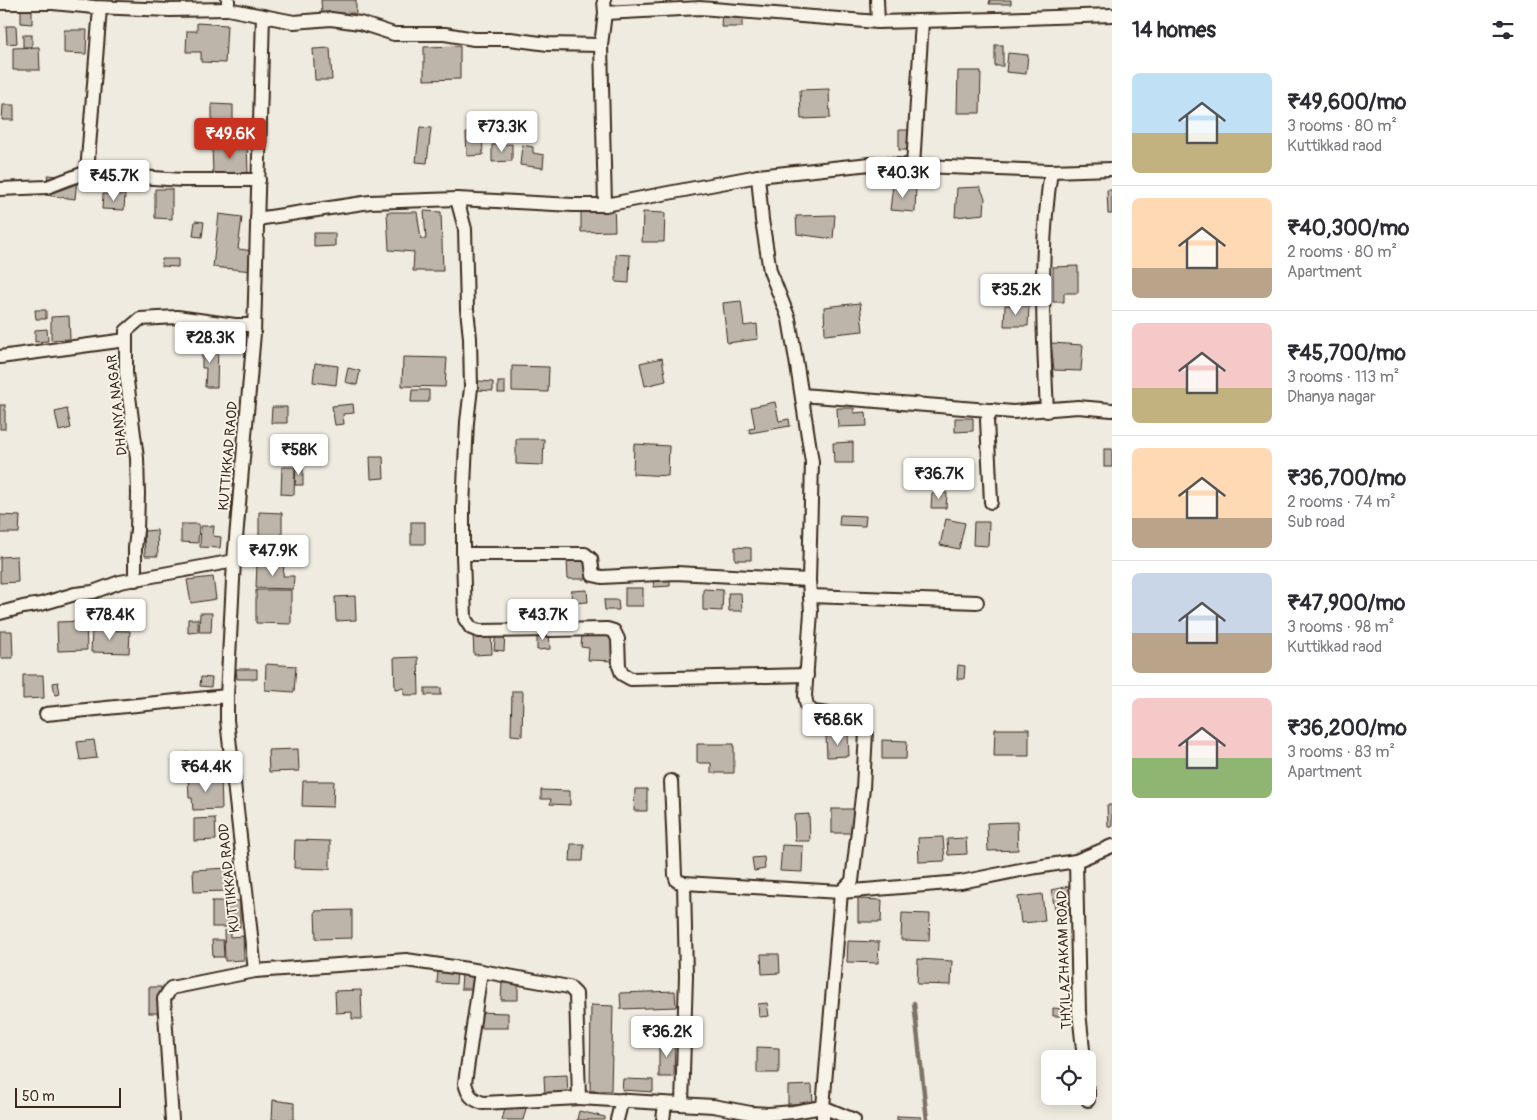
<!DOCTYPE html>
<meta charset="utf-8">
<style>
body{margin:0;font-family:Pangolin,sans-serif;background:#f7f7f7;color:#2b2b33;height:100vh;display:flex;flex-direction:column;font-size:19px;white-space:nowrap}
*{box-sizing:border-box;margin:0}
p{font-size:16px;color:#7c7c81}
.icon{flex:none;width:28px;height:28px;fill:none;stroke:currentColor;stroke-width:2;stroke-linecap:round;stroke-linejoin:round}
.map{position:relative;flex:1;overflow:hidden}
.drawer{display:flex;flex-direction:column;background:#fff;width:425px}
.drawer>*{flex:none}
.fabs{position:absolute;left:1041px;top:1050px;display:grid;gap:10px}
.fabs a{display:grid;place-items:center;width:55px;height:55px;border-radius:8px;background:#fff;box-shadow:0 2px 12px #0003;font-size:25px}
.scale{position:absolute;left:15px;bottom:12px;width:106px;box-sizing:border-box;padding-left:5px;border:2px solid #3b2a1e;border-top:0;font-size:14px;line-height:18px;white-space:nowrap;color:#3b2a1e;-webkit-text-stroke:4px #f7f3e8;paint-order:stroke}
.price{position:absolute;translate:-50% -42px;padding:0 11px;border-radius:5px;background:#fff;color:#222;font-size:16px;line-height:32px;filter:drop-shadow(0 1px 2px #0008)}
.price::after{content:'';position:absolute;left:50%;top:30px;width:15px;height:11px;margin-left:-8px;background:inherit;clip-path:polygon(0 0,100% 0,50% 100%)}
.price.selected{background:#c8321e;color:#fff}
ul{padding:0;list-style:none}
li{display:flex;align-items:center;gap:15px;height:125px;padding:0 20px}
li+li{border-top:1px solid #e1e1e2}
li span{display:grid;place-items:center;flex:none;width:140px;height:100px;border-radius:8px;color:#555}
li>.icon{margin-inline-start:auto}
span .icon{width:60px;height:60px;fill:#fffc;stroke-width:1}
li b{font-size:21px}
h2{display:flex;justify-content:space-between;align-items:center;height:60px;padding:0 20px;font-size:21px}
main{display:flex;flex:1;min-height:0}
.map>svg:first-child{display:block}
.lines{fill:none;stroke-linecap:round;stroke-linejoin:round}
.stream{stroke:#7e7266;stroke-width:4.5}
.building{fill:#bdb5aa;stroke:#3b2a1e}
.street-casing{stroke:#3b2a1e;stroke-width:16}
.street{stroke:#f7f3e8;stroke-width:12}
.labels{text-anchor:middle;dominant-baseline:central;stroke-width:4;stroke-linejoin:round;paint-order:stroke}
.street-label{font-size:14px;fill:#3b2a1e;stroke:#f7f3e8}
</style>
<main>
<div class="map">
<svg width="1112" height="1120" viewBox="0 0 1112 1120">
<rect width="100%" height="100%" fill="#efebe0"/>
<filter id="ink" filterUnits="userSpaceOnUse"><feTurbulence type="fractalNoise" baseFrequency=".02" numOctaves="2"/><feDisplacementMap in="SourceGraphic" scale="10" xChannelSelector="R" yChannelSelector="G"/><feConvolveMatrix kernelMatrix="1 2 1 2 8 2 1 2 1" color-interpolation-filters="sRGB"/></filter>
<g filter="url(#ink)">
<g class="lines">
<polyline class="stream" points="914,1003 927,1120"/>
</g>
<g class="building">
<polygon points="321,0 356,0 356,13 322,14"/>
<polygon points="990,0 1011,0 1011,4 989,4"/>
<polygon points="21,9 32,10 32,24 21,23"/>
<polygon points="722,11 742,12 742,27 721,27"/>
<polygon points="197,23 227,25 225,63 201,62 201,52 186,52 187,31 197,31"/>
<polygon points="6,26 16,26 17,43 7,44"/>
<polygon points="64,30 87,30 86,54 64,53"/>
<rect x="23" y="35" width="9" height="12"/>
<rect x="995" y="45" width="8" height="21"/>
<polygon points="460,46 460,79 424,80 424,47"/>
<polygon points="39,47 40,70 13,70 13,48"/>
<polygon points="330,48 332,80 315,80 313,49"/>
<polygon points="1008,53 1028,55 1026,74 1006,72"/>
<polygon points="958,71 981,71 980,113 957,113"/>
<polygon points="829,89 830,118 801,119 800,90"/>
<polygon points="212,104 233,105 233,127 212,127"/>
<polygon points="3,105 14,105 14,120 2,120"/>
<polygon points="420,127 431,128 427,163 416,162"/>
<rect x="899" y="130" width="19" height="20"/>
<polygon points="482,132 483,155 467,156 466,133"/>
<polygon points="512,144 512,161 492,162 492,145"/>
<polygon points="247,145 248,173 213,174 212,146"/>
<polygon points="522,145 533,147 533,153 544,155 543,168 520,165"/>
<polygon points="48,175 77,178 75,199 45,195"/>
<polygon points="893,185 916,187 915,212 890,210"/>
<polygon points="980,187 985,198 984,214 955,217 957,188"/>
<polygon points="155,189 172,189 172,219 155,218"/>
<polygon points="1107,190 1112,190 1112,214 1108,214"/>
<polygon points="103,194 125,195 124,210 102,209"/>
<polygon points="581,202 614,202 615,231 581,232"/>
<polygon points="424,211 441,212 443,271 413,271 414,252 389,250 387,212 417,212 421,239 426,239"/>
<polygon points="643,212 665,213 664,242 642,242"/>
<polygon points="219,214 242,217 238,249 254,251 252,271 213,267"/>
<polygon points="835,215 833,239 797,234 796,216"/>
<polygon points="195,221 204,222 202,237 193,236"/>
<polygon points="314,233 335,233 335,246 314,247"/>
<polygon points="616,254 630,255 629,283 616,282"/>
<polygon points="162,259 178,259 178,267 162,266"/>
<polygon points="1078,266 1078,293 1064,293 1064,302 1053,302 1053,267"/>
<polygon points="741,301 744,326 757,324 758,339 727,343 723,303"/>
<polygon points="860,303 863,331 825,335 824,307"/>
<polygon points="1005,305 1029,306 1028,326 1004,326"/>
<polygon points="35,310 46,310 46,319 36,319"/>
<polygon points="69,316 70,339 51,340 51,317"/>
<polygon points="47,329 48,341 35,342 35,330"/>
<polygon points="1051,343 1083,345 1081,371 1054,370"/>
<polygon points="202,344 218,344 217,387 205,387 206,368 202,368"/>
<polygon points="403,357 447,358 445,387 402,386"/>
<polygon points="662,358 666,381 645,386 640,363"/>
<polygon points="315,363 338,366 336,385 313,382"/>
<polygon points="512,366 549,367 548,392 512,391"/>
<polygon points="348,368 360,371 357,385 345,382"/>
<polygon points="478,381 493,382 493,391 478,390"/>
<rect x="498" y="382" width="7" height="11"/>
<polygon points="412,390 429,390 429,402 411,402"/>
<polygon points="775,402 779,421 789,419 790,426 750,433 749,429 755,428 751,407"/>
<polygon points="353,404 354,413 343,414 344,424 335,425 332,406"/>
<rect x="0" y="405" width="5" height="24"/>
<polygon points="272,407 287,407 287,423 271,423"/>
<polygon points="837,408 854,408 854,413 866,412 867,426 838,427"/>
<polygon points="67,409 71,428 59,431 55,412"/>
<polygon points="955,418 973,418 973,431 955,432"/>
<polygon points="516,439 544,439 543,465 516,464"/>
<polygon points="853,442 853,463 834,463 833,443"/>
<polygon points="634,444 669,446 668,476 633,474"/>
<rect x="1104" y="449" width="8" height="18"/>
<polygon points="370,457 383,457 384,478 371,479"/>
<polygon points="296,466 303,466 303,485 295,485"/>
<polygon points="282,467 295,467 294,495 281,494"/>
<polygon points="932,493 947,493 946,508 931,508"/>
<polygon points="259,512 282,513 282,537 259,537"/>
<polygon points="0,515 20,516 19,533 0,533"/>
<polygon points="840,515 866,516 865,526 839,525"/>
<polygon points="946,519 965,523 959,549 940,545"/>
<rect x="411" y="522" width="14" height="22"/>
<polygon points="974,522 989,522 988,546 973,545"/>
<polygon points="181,524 199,524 198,543 181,542"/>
<polygon points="201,526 214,526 213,536 221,537 220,548 200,547"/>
<polygon points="157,530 158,556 145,556 144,531"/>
<polygon points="735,547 751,548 751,560 735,560"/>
<polygon points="17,556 18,582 0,583 0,557"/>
<polygon points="567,559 588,559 588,579 568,579"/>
<polygon points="257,563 284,564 283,576 294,576 293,589 256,588"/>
<polygon points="213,577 216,599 191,603 187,580"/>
<polygon points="670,579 670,586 654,587 653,580"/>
<rect x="625" y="588" width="18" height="18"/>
<polygon points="703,589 723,590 722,611 703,610"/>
<polygon points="256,590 291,590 291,624 256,623"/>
<polygon points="587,590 588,602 572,603 571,591"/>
<polygon points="728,593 741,593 742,611 729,611"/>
<polygon points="355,596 356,620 336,621 335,597"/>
<polygon points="604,600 618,600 619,610 605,610"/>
<polygon points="200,613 212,613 211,632 199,632"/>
<polygon points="188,619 198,619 198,632 188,633"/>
<polygon points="86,621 87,650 58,651 57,622"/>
<polygon points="92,630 130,631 129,653 91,652"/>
<polygon points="0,631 12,631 13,658 0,658"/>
<polygon points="496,631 505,632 504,651 494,650"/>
<polygon points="549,631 550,649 537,650 537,632"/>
<polygon points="491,633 492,654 474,655 473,634"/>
<polygon points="582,634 617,636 616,661 588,660 589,648 581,647"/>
<polygon points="418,657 419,695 404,695 404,688 395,689 394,658"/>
<polygon points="266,664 296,666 294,692 265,690"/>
<polygon points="958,665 965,666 964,679 957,679"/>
<polygon points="236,669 257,669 257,679 237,679"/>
<polygon points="23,675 43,675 44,698 23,699"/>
<polygon points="201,677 212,678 211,687 200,686"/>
<polygon points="58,682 60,694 55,695 53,683"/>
<rect x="425" y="688" width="16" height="7"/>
<polygon points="512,691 523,691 522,736 511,735"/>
<polygon points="995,729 1029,729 1029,756 994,756"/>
<polygon points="848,735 849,756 827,757 826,736"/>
<polygon points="94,740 97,758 80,760 77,742"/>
<polygon points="882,740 907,741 906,759 882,759"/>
<polygon points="697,744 734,744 734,773 711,773 711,763 697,763"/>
<polygon points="298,749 299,771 269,772 268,750"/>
<polygon points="208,752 209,770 187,771 186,753"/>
<polygon points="221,777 222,809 193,810 192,798 189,798 188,778"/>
<polygon points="303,781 334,781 333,807 302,806"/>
<polygon points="635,789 647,789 647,811 634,811"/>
<polygon points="541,790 570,791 570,805 550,804 551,799 541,799"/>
<polygon points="1107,805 1112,805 1112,827 1108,827"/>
<rect x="832" y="809" width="21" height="24"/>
<polygon points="809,814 810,841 795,841 794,815"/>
<polygon points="215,818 216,840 194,841 194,819"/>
<polygon points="1017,822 1018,850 988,851 987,823"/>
<polygon points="943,837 945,861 919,862 918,838"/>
<polygon points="966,838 967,854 948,855 947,839"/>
<polygon points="295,840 330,841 330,869 294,868"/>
<polygon points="571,844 584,844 583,861 570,861"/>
<polygon points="782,845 803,846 802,872 780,871"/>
<polygon points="764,857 765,869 754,871 752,858"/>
<polygon points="228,868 229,891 194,892 193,870"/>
<polygon points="1069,886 1074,910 1056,914 1051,890"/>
<polygon points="1042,894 1045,921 1021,923 1018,897"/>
<polygon points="858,899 882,900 881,922 858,922"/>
<rect x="212" y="901" width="28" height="26"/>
<polygon points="352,910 352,938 316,939 315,911"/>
<polygon points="902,913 930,914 929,941 901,940"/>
<polygon points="224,931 230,931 230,937 243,936 244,960 225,961"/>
<polygon points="212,940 223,940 224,957 213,957"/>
<polygon points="848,941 879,942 878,963 847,962"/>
<polygon points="761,954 779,954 780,973 762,974"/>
<polygon points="918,959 952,961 951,985 917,984"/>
<polygon points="438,970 457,971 456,984 437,983"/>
<polygon points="462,973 476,973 475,989 461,989"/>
<polygon points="502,983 518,983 518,1000 501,1000"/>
<rect x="149" y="987" width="12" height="26"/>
<polygon points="361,990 362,1019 352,1019 352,1012 336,1013 335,991"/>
<polygon points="675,991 676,1007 621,1009 620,993"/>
<polygon points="767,1003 769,1016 759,1017 758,1004"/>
<polygon points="591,1005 613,1006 611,1091 590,1091"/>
<polygon points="1053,1008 1065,1009 1065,1016 1053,1016"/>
<polygon points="477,1012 508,1013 508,1028 476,1028"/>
<polygon points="659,1039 675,1039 674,1077 659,1077"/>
<polygon points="757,1047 779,1048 779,1073 757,1073"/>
<polygon points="567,1075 568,1096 545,1097 544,1076"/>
<polygon points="623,1079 653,1080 653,1092 622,1090"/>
<polygon points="812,1085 813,1104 788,1104 788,1086"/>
<polygon points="508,1097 528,1101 523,1120 502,1120"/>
<polygon points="273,1100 294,1103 294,1120 272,1120"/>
<polygon points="579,1111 605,1117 605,1120 577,1120"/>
<polygon points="897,1116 921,1117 921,1120 897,1120"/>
</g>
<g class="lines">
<g class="street-casing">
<g id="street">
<polyline points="228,0 228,9 263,16 254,333 234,561 227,696 227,720 255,971"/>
<polyline points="604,0 605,13 601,45 605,205"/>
<polyline points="877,0 878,22"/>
<polyline points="0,3 53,3 94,7 170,10 228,9"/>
<polyline points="605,13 700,8 878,22 997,19 1112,15"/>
<polyline points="263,16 294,22 331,19 360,23 394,34 445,34 474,39 510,39 548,44 601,45"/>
<polyline points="913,166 922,21"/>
<polyline points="87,172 100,8"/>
<polyline points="0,189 47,187 87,172 125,176 182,180 259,180"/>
<polyline points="457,199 465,229 467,309 470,338 471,388 467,422 463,507 463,554 585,554 591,559 593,575 602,577 676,573 809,580"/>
<polyline points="257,219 370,202 457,199 573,205 605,205 758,176 870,164 1051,171 1112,169"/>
<polyline points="0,357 126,340"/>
<polyline points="802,395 1013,412 1078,407 1112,410"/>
<path d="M1047,411c-4,-80 -8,-161 4,-240"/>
<polyline points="991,502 987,420 992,410"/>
<polyline points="463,554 465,619 471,628 479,631 607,629 614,631 618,639 619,666 622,674 631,679 807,675"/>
<polyline points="135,580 135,548 137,530 138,494 137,458 126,373 126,331 140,319 177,317 235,325 254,325"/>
<polyline points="810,596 977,602"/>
<polyline points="0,613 23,607 41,604 75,594 93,592 120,582 234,561"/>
<polyline points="46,714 227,696"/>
<polyline points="671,781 675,875 677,881 684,883"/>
<polyline points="1076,861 1079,1012 1084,1059"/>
<path d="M481,971l-16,112c3,12 6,16 18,20l96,-5"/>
<polyline points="1088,1091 1088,1100"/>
<polyline points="682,1104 686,976 684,883 841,892 852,881 863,788 866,732 863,724 858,718 813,712 807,706 805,696 811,612 809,580 812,462 797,366 789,319 770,271 762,220 758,176"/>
<polyline points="172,1120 164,999 171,988 255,971 406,960 481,971 569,987 576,994 579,1098 713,1106 751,1113 769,1114 793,1112 823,1107 854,1120"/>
<polyline points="617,1120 622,1100"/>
<polyline points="663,1120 665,1104"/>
<polyline points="823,1120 823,1107 841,892 961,882 1030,868 1076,861 1112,846"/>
</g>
</g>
<use href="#street" class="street"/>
</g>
</g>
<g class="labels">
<g class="street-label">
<text transform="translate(117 405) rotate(-96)">DHANYA NAGAR</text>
<text transform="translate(228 456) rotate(-85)">KUTTIKKAD RAOD</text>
<text transform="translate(229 878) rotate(-96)">KUTTIKKAD RAOD</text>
<text transform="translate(1064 960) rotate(-92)">THYILAZHAKAM ROAD</text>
</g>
</g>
</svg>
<div class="fabs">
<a><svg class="icon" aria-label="locate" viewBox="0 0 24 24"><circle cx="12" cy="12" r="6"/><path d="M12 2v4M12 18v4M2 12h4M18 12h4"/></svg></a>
</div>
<div class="scale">50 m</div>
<b class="price" style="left:502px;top:153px">₹73.3K</b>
<b class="price selected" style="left:230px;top:160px">₹49.6K</b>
<b class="price" style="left:903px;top:199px">₹40.3K</b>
<b class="price" style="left:114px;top:202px">₹45.7K</b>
<b class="price" style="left:1016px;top:316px">₹35.2K</b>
<b class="price" style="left:210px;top:364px">₹28.3K</b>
<b class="price" style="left:299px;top:476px">₹58K</b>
<b class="price" style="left:939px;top:500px">₹36.7K</b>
<b class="price" style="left:273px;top:577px">₹47.9K</b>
<b class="price" style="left:110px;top:641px">₹78.4K</b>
<b class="price" style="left:543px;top:641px">₹43.7K</b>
<b class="price" style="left:838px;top:746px">₹68.6K</b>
<b class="price" style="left:206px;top:793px">₹64.4K</b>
<b class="price" style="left:667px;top:1058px">₹36.2K</b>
</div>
<section class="drawer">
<h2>14 homes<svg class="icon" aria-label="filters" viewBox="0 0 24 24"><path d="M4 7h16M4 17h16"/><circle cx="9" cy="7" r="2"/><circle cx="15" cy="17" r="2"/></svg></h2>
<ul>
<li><span style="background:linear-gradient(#bfe0f5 60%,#c2b280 0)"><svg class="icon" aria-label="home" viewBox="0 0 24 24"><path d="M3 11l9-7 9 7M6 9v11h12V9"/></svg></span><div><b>₹49,600/mo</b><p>3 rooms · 80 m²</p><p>Kuttikkad raod</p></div></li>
<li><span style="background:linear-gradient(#ffd9b3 70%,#b9a48a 0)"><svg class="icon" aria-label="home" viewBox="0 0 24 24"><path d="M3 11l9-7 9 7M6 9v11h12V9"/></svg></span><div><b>₹40,300/mo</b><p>2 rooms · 80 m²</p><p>Apartment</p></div></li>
<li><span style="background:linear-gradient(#f6c9c9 65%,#c2b280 0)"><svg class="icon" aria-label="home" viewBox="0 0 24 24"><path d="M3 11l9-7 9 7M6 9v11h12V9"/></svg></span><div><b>₹45,700/mo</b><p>3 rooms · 113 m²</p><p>Dhanya nagar</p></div></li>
<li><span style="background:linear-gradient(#ffd9b3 70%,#b9a48a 0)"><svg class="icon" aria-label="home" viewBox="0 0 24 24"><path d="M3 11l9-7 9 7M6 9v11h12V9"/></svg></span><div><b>₹36,700/mo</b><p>2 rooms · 74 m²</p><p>Sub road</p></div></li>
<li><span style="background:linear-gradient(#c9d6e8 60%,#b9a48a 0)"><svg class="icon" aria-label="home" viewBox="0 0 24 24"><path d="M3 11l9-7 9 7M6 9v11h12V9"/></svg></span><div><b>₹47,900/mo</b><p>3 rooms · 98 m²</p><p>Kuttikkad raod</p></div></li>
<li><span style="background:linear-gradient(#f6c9c9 60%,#8fb573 0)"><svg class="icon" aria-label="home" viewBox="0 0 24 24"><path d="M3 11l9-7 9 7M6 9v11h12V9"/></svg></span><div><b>₹36,200/mo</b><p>3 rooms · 83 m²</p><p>Apartment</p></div></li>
</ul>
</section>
</main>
